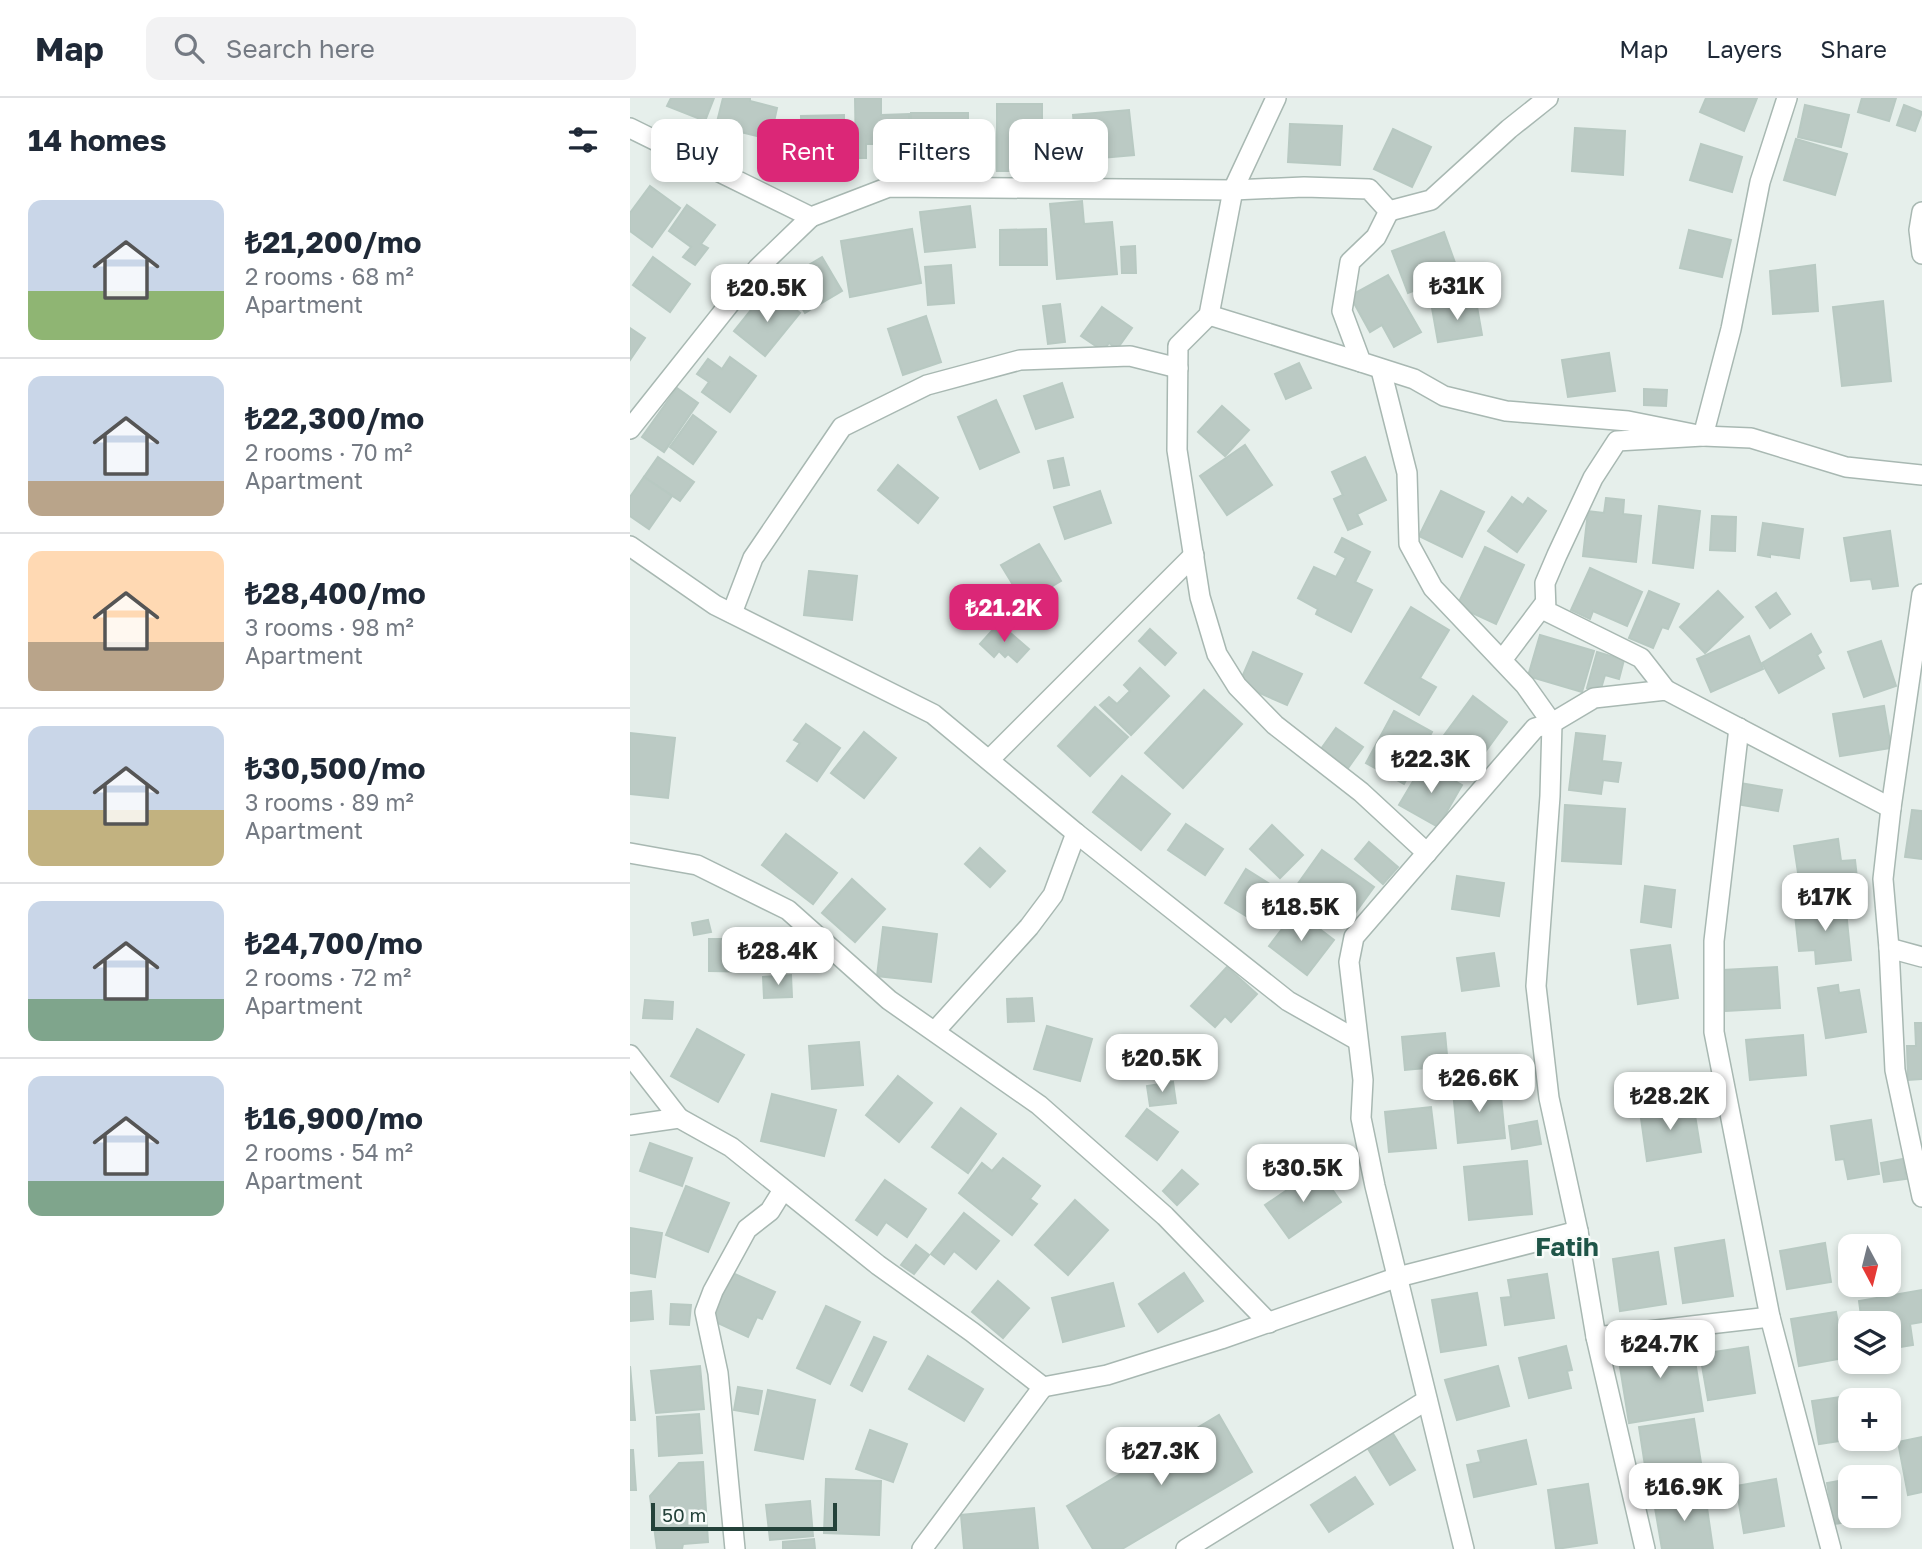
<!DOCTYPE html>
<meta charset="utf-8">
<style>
body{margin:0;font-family:"Golos Text",sans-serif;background:#f2f2f3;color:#1f2937;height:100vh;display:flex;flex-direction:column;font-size:26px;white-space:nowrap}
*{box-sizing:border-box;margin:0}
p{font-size:23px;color:#747a83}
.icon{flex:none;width:38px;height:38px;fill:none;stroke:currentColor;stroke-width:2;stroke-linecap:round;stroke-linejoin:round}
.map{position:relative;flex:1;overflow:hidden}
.side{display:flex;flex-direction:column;background:#fff;width:630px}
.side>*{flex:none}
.top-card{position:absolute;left:21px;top:21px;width:665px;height:63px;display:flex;gap:14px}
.needle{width:46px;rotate:173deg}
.fabs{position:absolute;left:1208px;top:1136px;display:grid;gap:14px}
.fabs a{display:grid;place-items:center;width:63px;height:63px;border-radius:14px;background:#fff;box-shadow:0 4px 10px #0003;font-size:35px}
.scale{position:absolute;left:21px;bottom:18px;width:186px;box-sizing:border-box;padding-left:7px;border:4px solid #24423a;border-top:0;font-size:19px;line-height:24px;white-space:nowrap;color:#24423a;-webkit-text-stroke:5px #f7fbf9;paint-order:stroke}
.price{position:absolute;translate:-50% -60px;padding:0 16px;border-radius:14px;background:#fff;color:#222;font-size:23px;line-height:46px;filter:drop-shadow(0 2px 4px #0008)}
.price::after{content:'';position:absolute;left:50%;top:42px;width:21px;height:16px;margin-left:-10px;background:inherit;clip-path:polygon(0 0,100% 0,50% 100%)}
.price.selected{background:#db2777;color:#fff}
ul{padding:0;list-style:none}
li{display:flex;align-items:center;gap:21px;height:175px;padding:0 28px}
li+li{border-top:2px solid #e0e1e3}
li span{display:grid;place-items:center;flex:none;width:196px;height:140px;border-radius:14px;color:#555}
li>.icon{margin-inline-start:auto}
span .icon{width:84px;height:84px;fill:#fffc;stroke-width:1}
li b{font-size:30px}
h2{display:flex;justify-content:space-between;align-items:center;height:84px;padding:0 28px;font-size:30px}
.chip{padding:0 24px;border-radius:14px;background:#fff;box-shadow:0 4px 10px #0003;font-size:24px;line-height:63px}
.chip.selected{background:#db2777;color:#fff}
header{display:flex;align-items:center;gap:42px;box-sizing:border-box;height:98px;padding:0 35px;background:#fff;border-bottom:2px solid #e0e1e3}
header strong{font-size:33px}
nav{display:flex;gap:38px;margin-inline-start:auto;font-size:24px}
.search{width:490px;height:63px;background:#f2f2f3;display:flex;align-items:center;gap:18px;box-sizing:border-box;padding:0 24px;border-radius:14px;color:#747a83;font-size:26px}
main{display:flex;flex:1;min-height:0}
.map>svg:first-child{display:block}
.building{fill:#bbcac4;stroke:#b8c9c2;stroke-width:2}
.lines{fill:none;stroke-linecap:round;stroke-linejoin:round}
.street-casing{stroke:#a8b8b2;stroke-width:22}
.street{stroke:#fff;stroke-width:19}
.labels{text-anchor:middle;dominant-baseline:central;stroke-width:5;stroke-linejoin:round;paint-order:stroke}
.district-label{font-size:26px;font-weight:bold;fill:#1f5548;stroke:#f7fbf9}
</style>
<header>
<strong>Map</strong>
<div class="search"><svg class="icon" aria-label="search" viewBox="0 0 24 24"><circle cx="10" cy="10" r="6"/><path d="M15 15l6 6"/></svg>Search here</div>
<nav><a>Map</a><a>Layers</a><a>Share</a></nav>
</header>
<main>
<section class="side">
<h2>14 homes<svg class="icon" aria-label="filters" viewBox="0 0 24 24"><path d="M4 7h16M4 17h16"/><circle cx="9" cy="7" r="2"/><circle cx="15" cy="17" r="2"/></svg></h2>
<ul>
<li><span style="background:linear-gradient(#c9d6e8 65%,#8fb573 0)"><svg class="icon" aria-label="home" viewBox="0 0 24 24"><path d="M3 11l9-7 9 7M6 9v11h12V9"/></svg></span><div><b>₺21,200/mo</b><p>2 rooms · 68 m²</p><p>Apartment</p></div></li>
<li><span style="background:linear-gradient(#c9d6e8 75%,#b9a48a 0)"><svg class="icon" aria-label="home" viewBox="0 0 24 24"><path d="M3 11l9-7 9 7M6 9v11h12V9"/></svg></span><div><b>₺22,300/mo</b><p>2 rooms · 70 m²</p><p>Apartment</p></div></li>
<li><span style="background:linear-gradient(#ffd9b3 65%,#b9a48a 0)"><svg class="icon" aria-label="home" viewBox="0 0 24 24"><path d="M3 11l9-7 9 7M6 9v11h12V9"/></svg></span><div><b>₺28,400/mo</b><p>3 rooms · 98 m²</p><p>Apartment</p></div></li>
<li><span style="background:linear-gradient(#c9d6e8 60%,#c2b280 0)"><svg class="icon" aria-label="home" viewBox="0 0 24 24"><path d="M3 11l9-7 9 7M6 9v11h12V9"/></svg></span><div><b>₺30,500/mo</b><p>3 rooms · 89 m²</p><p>Apartment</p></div></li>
<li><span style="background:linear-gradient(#c9d6e8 70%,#7fa58c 0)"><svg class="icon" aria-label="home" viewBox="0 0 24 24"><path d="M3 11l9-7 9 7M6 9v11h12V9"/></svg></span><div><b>₺24,700/mo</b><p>2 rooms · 72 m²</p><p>Apartment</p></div></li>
<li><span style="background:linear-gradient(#c9d6e8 75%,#7fa58c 0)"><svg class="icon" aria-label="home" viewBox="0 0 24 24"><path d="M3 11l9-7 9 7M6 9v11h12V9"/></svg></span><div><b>₺16,900/mo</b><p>2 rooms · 54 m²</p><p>Apartment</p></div></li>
</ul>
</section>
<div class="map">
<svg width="1292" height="1451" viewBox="0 0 1292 1451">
<rect width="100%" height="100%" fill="#e6efeb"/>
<g class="building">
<polygon points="41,0 84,0 75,23 37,8"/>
<polygon points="93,0 120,0 120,3 147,10 142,33 158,37 153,55 132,50 135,40 86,28"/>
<polygon points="225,0 251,0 251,17 279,16 280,46 236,46 236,60 226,60"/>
<polygon points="1076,0 1127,0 1114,33 1070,14"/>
<polygon points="1232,0 1266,0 1259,23 1228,14"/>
<rect x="367" y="6" width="45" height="67"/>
<polygon points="1175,7 1219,17 1211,49 1168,39"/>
<polygon points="1274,7 1292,14 1285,33 1267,27"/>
<polygon points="499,12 504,57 437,63 433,29 444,28 443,17"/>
<rect x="281" y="15" width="57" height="59"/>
<polygon points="214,17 214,47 172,47 171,18"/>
<polygon points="660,26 712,28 710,67 658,64"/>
<polygon points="945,30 995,33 993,77 942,73"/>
<polygon points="763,31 801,49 782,89 744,71"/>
<polygon points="1166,41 1217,56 1205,97 1154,82"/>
<polygon points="1071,46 1112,59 1102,94 1060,82"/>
<polygon points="20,88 50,110 22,149 0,133 0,115"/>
<polygon points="452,103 454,126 482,124 487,176 427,181 420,106"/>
<polygon points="57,107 85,127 71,146 78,150 65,167 53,159 61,149 39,133"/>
<polygon points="340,108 345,149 295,154 290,114"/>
<polygon points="282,131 291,185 220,199 211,143"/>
<polygon points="416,131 417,167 370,167 370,132"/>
<polygon points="1059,132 1101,142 1092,179 1050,170"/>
<polygon points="814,134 829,176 778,195 762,153"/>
<polygon points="505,148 506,175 492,175 491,149"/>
<polygon points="23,159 60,186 40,214 3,187"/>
<polygon points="192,159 212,193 175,215 155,181"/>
<polygon points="321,167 324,205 298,207 295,169"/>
<polygon points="1185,167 1188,213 1143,216 1140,173"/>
<polygon points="758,177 791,234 764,249 752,227 740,234 720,198"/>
<polygon points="147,197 170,215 135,258 104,233 129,202 137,209"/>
<polygon points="846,203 852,237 808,244 802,210"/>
<polygon points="1253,203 1261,283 1212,288 1203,209"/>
<polygon points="430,206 435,244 418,246 413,208"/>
<polygon points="472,209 502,230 487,251 479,245 473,253 451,238"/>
<polygon points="296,218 311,264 273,277 258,231"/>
<polygon points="0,230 15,240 0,262"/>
<polygon points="979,255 985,293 938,299 932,262"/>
<polygon points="100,259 126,278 100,314 72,294 79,284 67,276 78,261 92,271"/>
<polygon points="669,265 681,290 656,301 645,276"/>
<polygon points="432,285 443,319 406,331 394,298"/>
<polygon points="47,290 68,305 34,354 12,339"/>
<polygon points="1014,291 1037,292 1036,308 1014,307"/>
<polygon points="366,302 389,354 350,371 328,319"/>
<polygon points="592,308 619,332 595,358 568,334"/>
<polygon points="63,317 86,334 63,366 40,349"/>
<polygon points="615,347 642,387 597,417 570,378"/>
<polygon points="28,359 64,384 50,403 14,379"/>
<polygon points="735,359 756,402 727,416 732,426 718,432 704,401 713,397 702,374"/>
<polygon points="433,360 439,387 424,390 418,363"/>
<polygon points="268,367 308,400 288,425 248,392"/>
<polygon points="14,379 42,398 19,431 0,418 0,399"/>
<polygon points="470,393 481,425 435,441 424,409"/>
<polygon points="811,393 854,414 832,459 789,438"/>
<polygon points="882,399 893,407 898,400 916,413 887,454 858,433"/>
<polygon points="976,400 994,402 993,416 1011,418 1006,464 953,458 958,413 974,415"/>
<polygon points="1029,408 1070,413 1063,470 1023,465"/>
<polygon points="1082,418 1106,419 1105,453 1080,452"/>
<polygon points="1133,425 1173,431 1169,460 1140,456 1140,459 1128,457"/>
<polygon points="1260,433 1268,488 1243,491 1241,481 1221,483 1214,440"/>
<polygon points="712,440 740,454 725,484 742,492 721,534 686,516 688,511 668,500 684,469 706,479 716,460 705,454"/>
<polygon points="409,446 431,483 394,505 371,467"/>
<polygon points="855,449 894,467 866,526 827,508"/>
<polygon points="960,470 1012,494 997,528 963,513 960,521 941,512"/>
<polygon points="179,473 227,478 222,522 174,517"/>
<polygon points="1019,493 1049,506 1038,531 1032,529 1023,550 999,540"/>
<polygon points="1088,493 1113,519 1075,555 1050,529"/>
<polygon points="1146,495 1160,516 1140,530 1126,509"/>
<polygon points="781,509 819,532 790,580 806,589 789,617 735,585"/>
<polygon points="369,525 399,551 387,564 378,556 375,559 369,553 364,559 350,546"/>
<polygon points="520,531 546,555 535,567 509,543"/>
<polygon points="1181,536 1191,554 1187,557 1194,570 1149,595 1132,565"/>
<polygon points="910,537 964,553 952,594 898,578"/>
<polygon points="1119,538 1133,571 1081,594 1067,561"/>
<polygon points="1251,543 1266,588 1234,599 1218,554"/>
<polygon points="623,554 672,576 657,607 609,586"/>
<polygon points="967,554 994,562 989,581 975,577 970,594 957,590"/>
<polygon points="510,570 539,598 501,637 470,607 479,599 487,606 500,593 494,587"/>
<polygon points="574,592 612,626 553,690 515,655"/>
<polygon points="843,598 877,624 847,665 812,640"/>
<polygon points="1254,608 1261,650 1210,658 1203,616"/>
<polygon points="465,609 498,639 460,678 428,648"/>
<polygon points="764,613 802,634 774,686 736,665"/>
<polygon points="176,626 210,650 187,683 157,663 170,645 164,642"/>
<polygon points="706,630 733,649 718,670 691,651"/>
<polygon points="234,634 266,660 234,700 201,675"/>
<polygon points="0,635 45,640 38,700 0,696"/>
<polygon points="946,635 975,638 972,663 991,665 988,684 973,682 971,696 939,692"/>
<polygon points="794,665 832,687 808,729 769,707"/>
<polygon points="492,678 540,716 511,752 463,714"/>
<polygon points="1110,685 1152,692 1148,713 1106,706"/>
<polygon points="935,707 995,711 991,766 932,763"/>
<polygon points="1282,712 1292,713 1292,761 1275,759"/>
<polygon points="556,726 593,751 575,777 538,752"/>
<polygon points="642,727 673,757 650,780 620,751"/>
<polygon points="156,736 207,775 183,806 132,767"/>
<polygon points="1208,741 1211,763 1225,762 1227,780 1170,788 1164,748"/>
<polygon points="739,744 768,769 753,786 725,761"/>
<polygon points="350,750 375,773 360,789 335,766"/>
<polygon points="692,752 744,789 714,830 662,794"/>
<polygon points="616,771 646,790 626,824 595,805"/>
<polygon points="827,778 874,785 869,818 822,811"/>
<polygon points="222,781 255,811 225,844 192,815"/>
<polygon points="1015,788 1045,792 1041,829 1011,824"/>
<polygon points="1215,803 1221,862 1186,866 1185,852 1169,853 1165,817 1192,814 1191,806"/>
<polygon points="666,813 704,842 677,877 639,848"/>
<polygon points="78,822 81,834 64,837 62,825"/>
<polygon points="253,829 307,836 301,884 247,878"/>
<polygon points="79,841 131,841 131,874 79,873"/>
<polygon points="1040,847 1048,900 1008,906 1001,852"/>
<polygon points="864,855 869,888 832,893 827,860"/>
<polygon points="597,869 627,896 601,924 595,918 585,929 561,908"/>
<polygon points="1147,869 1150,910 1096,913 1093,872"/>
<polygon points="161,877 162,899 134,900 133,879"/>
<polygon points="1208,887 1209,895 1229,892 1236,934 1196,940 1188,890"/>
<polygon points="402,900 404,923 378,924 377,901"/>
<polygon points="15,902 43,904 42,921 13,920"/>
<polygon points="1285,925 1292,925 1292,981 1278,982 1277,948 1286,948"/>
<polygon points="417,928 462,941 450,983 404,971"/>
<polygon points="67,931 114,957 88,1004 41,978"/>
<polygon points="815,935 818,968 775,972 772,939"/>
<polygon points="1173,937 1176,977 1120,982 1116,942"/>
<polygon points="229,944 233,987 182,991 179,948"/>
<polygon points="268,978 302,1005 269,1044 236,1017"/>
<polygon points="1079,983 1083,1013 1067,1015 1063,985"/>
<polygon points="543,984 546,1005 520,1008 517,988"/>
<polygon points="870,988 875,1040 828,1045 823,993"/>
<polygon points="142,996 206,1012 194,1058 131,1043"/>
<polygon points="1063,1005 1071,1054 1017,1063 1010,1013"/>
<polygon points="801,1009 806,1050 759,1054 755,1014"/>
<polygon points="331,1010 366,1036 338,1075 302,1049"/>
<polygon points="517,1011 548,1034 527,1062 496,1038"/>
<polygon points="1241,1022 1249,1076 1218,1081 1214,1061 1206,1062 1201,1028"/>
<polygon points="907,1023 911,1046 882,1051 879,1028"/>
<polygon points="20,1045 62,1060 52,1088 10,1073"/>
<polygon points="373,1060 410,1088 400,1101 407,1106 382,1137 329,1095 352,1065 362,1073"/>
<polygon points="1273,1061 1276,1081 1254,1084 1251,1065"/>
<polygon points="897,1063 902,1116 839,1122 834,1069"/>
<polygon points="688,1071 711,1104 659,1140 635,1107"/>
<polygon points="552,1072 568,1086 547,1107 533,1093"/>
<polygon points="255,1082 296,1111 277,1139 256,1124 247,1137 226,1122"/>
<polygon points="56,1088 99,1105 78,1154 36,1137"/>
<polygon points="445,1102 478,1132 438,1177 405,1147"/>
<polygon points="334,1115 369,1143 346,1171 324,1153 314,1166 301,1156"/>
<polygon points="0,1130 32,1135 25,1179 0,1175"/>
<polygon points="1094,1142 1103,1198 1053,1205 1045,1150"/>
<polygon points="1195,1145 1201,1184 1157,1191 1150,1153"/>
<polygon points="286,1147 299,1157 284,1176 271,1167"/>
<polygon points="1028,1154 1036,1206 990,1213 983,1161"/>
<polygon points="98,1173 145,1194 132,1221 127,1219 118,1239 77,1220"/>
<polygon points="554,1175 573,1203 528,1234 509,1206"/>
<polygon points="917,1176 924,1220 875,1227 871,1200 881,1199 878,1182"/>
<polygon points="368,1183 399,1210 373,1240 342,1214"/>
<polygon points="483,1185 494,1228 433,1244 422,1200"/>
<polygon points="1292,1192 1292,1224 1280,1226 1283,1247 1258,1251 1258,1225 1232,1225 1229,1203"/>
<polygon points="21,1193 23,1221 0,1223 0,1195"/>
<polygon points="847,1195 856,1247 811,1254 802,1202"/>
<polygon points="41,1206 61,1207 59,1227 40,1226"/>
<polygon points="196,1208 230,1224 200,1286 167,1270"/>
<polygon points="1206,1214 1214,1260 1169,1268 1161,1221"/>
<polygon points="1061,1238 1073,1313 999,1325 987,1250"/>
<polygon points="244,1239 256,1244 232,1293 221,1287"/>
<polygon points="936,1248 942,1272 937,1273 941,1290 899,1300 889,1260"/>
<polygon points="1118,1249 1125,1295 1078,1302 1070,1256"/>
<polygon points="298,1258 353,1291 334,1323 279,1291"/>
<polygon points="0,1268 5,1322 0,1322"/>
<polygon points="70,1268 74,1311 26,1315 21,1273"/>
<polygon points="868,1268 879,1308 827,1322 815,1282"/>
<polygon points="108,1289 132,1293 128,1316 104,1312"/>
<polygon points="138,1292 185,1302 173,1361 125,1352"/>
<polygon points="1232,1296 1232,1302 1220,1302 1220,1340 1229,1340 1189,1346 1182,1303"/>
<polygon points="69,1316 72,1355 29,1358 27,1319"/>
<polygon points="589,1317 622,1374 492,1451 463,1451 437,1408"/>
<polygon points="1064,1321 1071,1365 1016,1374 1009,1329"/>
<polygon points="240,1332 277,1346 263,1384 226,1371"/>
<polygon points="762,1334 785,1372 760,1387 737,1349"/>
<polygon points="1292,1339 1292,1394 1278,1397 1268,1344"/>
<polygon points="896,1342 906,1386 844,1399 837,1367 851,1364 848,1353"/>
<polygon points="0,1352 3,1352 6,1392 0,1392"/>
<polygon points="73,1364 78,1444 53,1446 52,1451 27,1451 20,1398 49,1365"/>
<polygon points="725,1379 743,1406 699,1434 681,1407"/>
<polygon points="196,1381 251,1383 249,1437 194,1435"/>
<polygon points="1146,1381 1154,1428 1114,1435 1106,1388"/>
<polygon points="1220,1381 1220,1418 1255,1418 1204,1426 1197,1385"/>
<polygon points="958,1386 967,1445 926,1451 918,1392"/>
<polygon points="1075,1396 1083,1451 1032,1451 1024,1404"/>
<polygon points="180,1403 183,1438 140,1442 136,1407"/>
<polygon points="404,1410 408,1451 334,1451 331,1417"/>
<polygon points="184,1441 185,1451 153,1451 153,1444"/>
</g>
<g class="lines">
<g class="street-casing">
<g id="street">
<polyline points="646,0 603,92 579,217 548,248 547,352 570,499 587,556 607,588 645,627 731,694 797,755"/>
<polyline points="0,30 181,119 259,89 603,92 674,89 739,91 759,113 746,139 720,164 712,213 731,264 784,281 814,298 876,313 998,323 1073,338 1121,340 1216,369 1292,377"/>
<polyline points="759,113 801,102 879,31 918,0"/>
<polyline points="1292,114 1289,132 1292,156"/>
<polyline points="579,217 731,264"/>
<polyline points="751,272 777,375 779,446 803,490 895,587 922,625 920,698 906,888 919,1000 948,1133"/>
<polyline points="0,331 128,170 181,119"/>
<polyline points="0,448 85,507 303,616 446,735 658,903 727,942"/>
<polyline points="1292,496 1261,710 1253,781 1259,850 1265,972 1292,1099"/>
<polyline points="102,515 123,460 212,329 297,287 390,262 500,258 548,270"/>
<polyline points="872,562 915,505"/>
<polyline points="1036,592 1011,560 916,513 915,485 927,457 963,380 987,343 1073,338 1101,231 1130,84 1157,0"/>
<polyline points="1109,630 1084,843 1084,934 1140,1219 1201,1451"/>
<polyline points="359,662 564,457"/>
<polyline points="0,755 67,767 158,812 259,902 409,1007 535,1118 639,1225"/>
<polyline points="1259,850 1292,859"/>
<polyline points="305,933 399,829 423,797 446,735"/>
<polyline points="0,957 49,1020"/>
<polyline points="0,1027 49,1020 101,1049 248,1167 342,1234 413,1289 477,1277 591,1241 768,1179 948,1133 966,1239 1015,1451"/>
<polyline points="966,1239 1140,1219"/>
<polyline points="105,1451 88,1275 75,1214 83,1193 117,1131 140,1113 153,1092"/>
<polyline points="292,1451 413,1289"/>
<polyline points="556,1451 797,1302"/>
<polyline points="834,1451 745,1088 731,1020 733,982 719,864 724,839 905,630 922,625 964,600 1036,592 1261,710"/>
</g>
</g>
<use href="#street" class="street"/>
</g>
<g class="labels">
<g class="district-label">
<text x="937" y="1148">Fatih</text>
</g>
</g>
</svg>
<div class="fabs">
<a><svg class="needle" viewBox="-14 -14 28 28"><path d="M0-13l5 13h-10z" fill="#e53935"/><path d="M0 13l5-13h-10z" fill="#747a83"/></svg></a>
<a><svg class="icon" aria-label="layers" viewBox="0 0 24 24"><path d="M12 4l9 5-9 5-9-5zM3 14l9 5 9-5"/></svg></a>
<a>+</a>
<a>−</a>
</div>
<div class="scale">50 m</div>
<b class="price" style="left:827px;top:224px">₺31K</b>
<b class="price" style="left:137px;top:226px">₺20.5K</b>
<b class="price selected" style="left:374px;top:546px">₺21.2K</b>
<b class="price" style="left:801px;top:697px">₺22.3K</b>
<b class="price" style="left:1195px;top:835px">₺17K</b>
<b class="price" style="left:671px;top:845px">₺18.5K</b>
<b class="price" style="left:148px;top:889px">₺28.4K</b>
<b class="price" style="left:532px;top:996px">₺20.5K</b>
<b class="price" style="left:849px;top:1016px">₺26.6K</b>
<b class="price" style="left:1040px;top:1034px">₺28.2K</b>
<b class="price" style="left:673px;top:1106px">₺30.5K</b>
<b class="price" style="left:1030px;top:1282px">₺24.7K</b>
<b class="price" style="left:531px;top:1389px">₺27.3K</b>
<b class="price" style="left:1054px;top:1425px">₺16.9K</b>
<div class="top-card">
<a class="chip">Buy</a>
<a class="chip selected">Rent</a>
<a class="chip">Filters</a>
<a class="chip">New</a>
</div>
</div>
</main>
